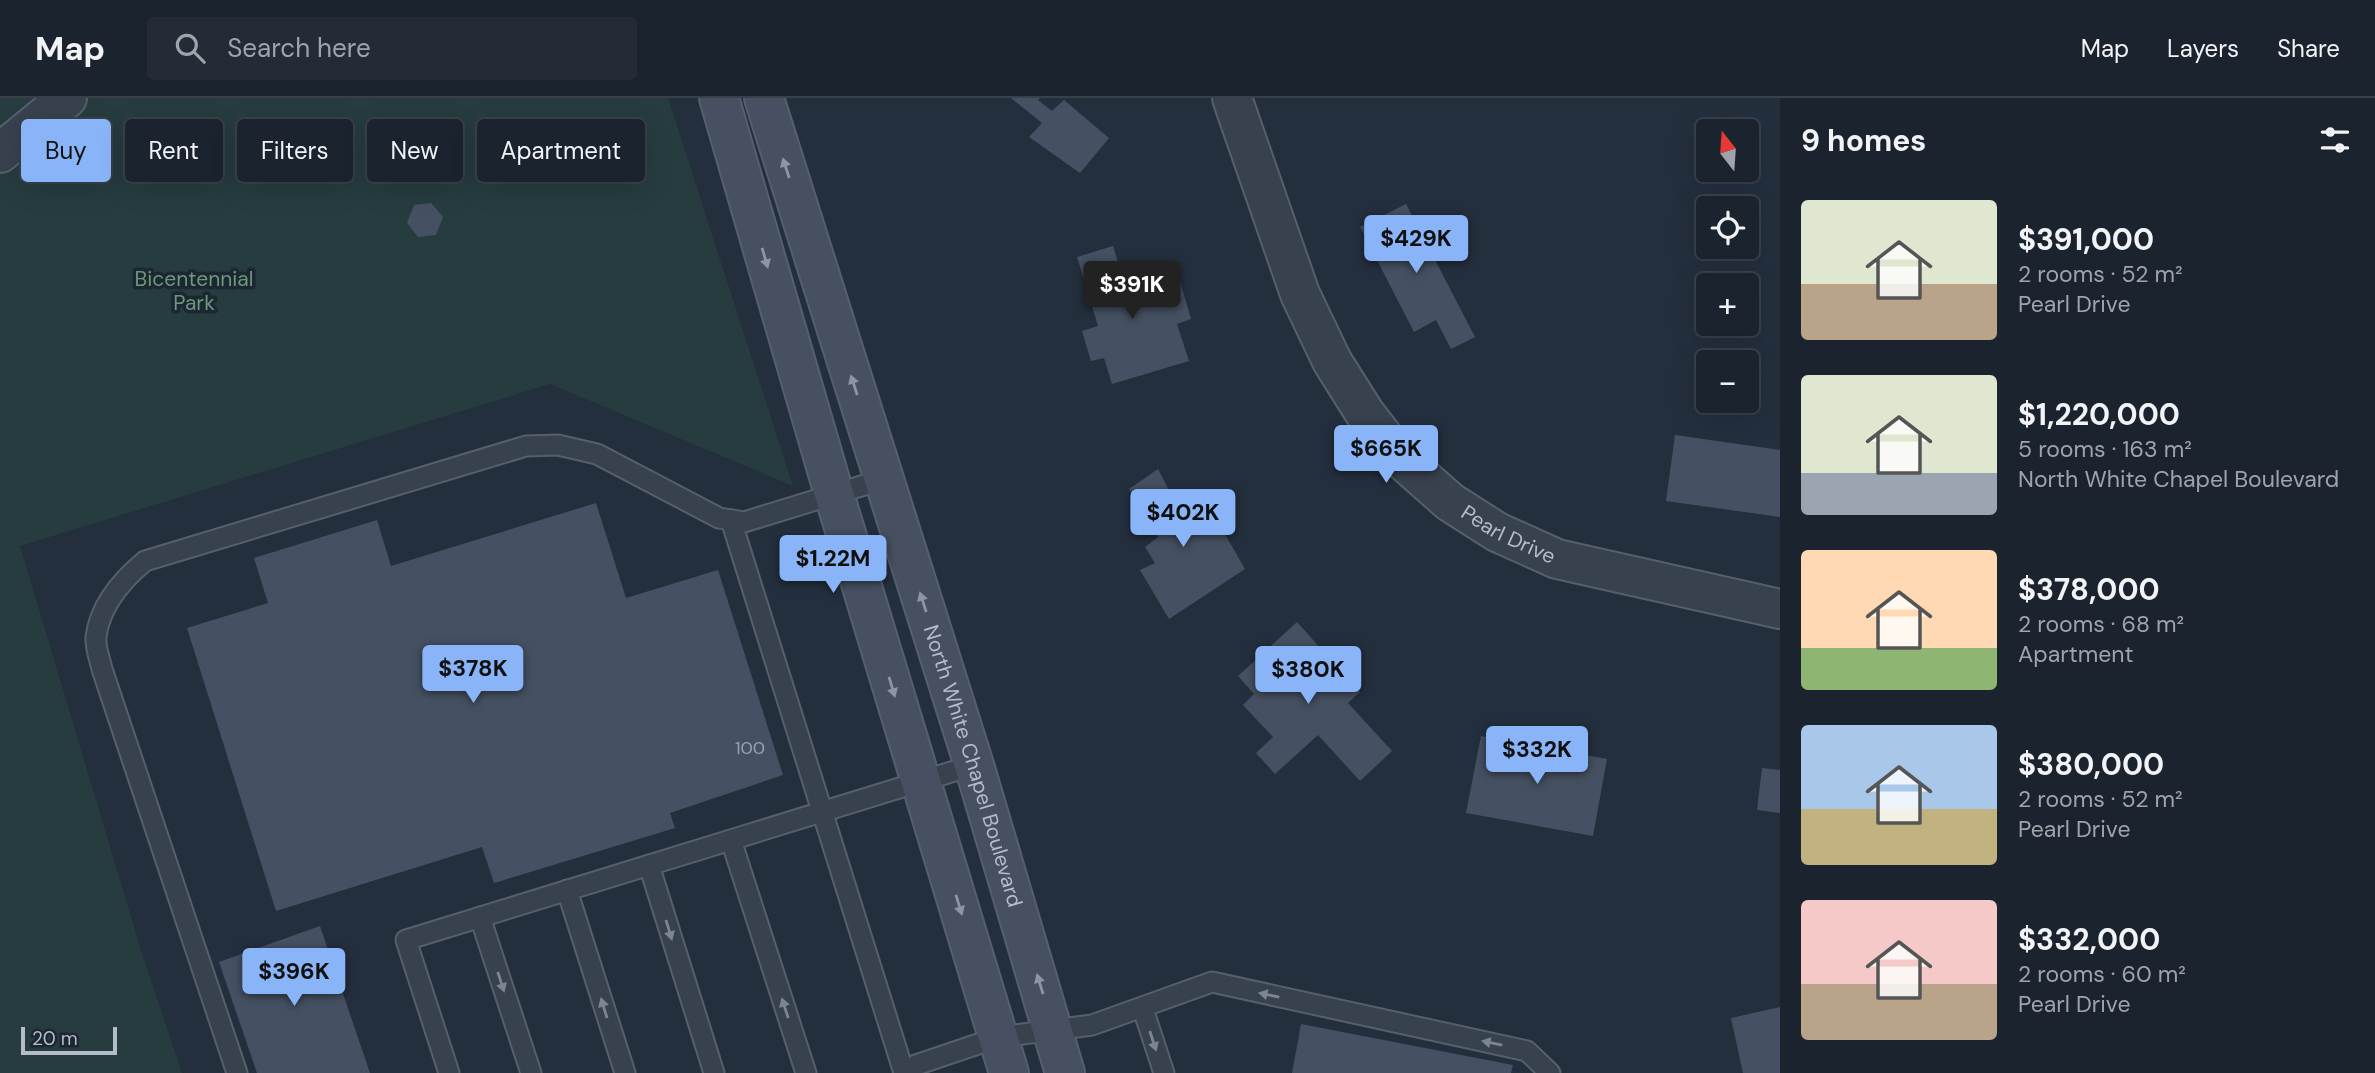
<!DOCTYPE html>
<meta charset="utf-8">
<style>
body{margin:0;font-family:"DM Sans",sans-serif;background:#242b36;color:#f1f3f6;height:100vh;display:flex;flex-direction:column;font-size:26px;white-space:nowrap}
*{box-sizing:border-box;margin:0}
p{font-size:23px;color:#a0a4aa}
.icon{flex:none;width:38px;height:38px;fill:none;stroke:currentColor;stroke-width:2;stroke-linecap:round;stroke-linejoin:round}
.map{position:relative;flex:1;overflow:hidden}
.drawer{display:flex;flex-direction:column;background:#1b232e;width:595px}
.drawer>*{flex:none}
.top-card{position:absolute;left:21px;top:21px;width:665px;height:63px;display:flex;gap:14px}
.needle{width:46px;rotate:343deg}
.tools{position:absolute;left:1696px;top:21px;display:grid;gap:14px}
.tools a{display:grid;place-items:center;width:63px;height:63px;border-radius:7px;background:#1b232e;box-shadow:0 7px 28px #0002,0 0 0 2px #39404a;font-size:35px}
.scale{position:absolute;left:21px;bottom:18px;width:96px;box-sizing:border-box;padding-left:7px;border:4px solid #b4bcc9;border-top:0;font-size:19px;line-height:24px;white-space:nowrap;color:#b4bcc9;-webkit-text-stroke:5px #1d2633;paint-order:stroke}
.price{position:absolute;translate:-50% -60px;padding:0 16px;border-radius:7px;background:#8ab4f8;color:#111;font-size:23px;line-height:46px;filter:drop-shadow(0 2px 4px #0008)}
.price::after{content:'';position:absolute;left:50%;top:42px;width:21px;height:16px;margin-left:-10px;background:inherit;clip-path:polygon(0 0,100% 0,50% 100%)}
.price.on{background:#222;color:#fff}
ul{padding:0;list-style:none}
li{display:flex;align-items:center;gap:21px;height:175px;padding:0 21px}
li span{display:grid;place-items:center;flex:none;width:196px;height:140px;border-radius:7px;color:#555}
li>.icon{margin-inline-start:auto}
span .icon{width:84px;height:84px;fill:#fffc;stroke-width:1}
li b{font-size:30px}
h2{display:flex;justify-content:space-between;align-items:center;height:84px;padding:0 21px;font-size:30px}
.pill{padding:0 24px;border-radius:7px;background:#1b232e;box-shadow:0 7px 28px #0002,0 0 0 2px #39404a;font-size:24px;line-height:63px}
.pill.on{background:#8ab4f8;color:#111}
header{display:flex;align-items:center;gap:42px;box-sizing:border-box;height:98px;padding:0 35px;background:#1b232e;border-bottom:2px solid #39404a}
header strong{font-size:33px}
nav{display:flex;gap:38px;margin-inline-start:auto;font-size:24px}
.search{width:490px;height:63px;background:#242b36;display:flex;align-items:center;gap:18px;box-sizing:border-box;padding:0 24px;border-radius:7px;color:#a0a4aa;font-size:26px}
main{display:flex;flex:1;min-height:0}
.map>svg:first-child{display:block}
.green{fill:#263c3f}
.building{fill:#455162}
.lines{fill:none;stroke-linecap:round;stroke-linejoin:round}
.service-casing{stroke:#565f6c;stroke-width:23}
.minor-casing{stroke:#565f6c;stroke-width:42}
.secondary-casing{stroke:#565f6c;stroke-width:42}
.service{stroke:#38414e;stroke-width:19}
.minor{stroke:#38414e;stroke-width:38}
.secondary{stroke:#465061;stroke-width:38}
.oneway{fill:#8e96a5}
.oneway2{fill:#7c8592}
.labels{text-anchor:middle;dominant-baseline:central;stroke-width:7;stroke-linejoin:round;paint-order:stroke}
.number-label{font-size:18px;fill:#98a1af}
.park-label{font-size:21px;fill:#6b9a76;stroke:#1d2633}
.street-label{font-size:21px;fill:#b4bcc9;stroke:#1d2633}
</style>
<header>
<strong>Map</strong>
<div class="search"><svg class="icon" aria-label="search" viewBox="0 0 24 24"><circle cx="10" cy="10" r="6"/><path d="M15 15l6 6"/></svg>Search here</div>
<nav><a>Map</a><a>Layers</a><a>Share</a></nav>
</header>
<main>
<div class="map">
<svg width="1780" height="975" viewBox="0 0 1780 975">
<rect width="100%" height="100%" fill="#242f3e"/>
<polygon class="green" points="0,0 668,0 793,388 550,286 20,448 143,859 182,975 0,975"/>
<g class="building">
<polygon points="1011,0 1040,0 1038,2 1052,13 1064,2 1109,40 1080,75 1029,39 1042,25"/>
<polygon points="431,105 443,119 436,137 418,139 407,125 414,107"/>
<polygon points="1406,106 1475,239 1451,251 1436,222 1414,234 1360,129"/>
<polygon points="1113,148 1129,199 1180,183 1191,221 1177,226 1189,263 1112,286 1104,260 1091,263 1082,233 1098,228 1077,159"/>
<polygon points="1675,337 1780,352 1780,419 1666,403"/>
<polygon points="1158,371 1184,421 1210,410 1245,471 1169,521 1140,472 1155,465 1145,449 1158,439 1129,391"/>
<polygon points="596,405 626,500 718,472 783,677 670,715 675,730 494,785 482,749 276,813 187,530 268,505 254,460 377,422 391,468"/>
<polygon points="1297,524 1360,594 1348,605 1392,653 1360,683 1318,637 1275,676 1256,655 1273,639 1243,607 1254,596 1238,578"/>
<polygon points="1481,638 1607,661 1593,738 1466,715"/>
<polygon points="1762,670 1780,672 1780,715 1757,712"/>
<polygon points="320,828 370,975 257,975 219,864"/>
<polygon points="1780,909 1780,975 1743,975 1731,920"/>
<polygon points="1301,926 1513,967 1511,975 1292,975"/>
</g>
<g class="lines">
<g class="service-casing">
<g id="service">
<polyline points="731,422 904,975"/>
<polyline points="731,742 806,975"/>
<polyline points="649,767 714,975"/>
<polyline points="567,792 625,975"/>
<polyline points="480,819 531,975"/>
<polyline points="1143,911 1164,975"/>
<path d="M237,975l-135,-404c-2,-9 -7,-22 -6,-32 4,-32 26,-57 49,-76l381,-115 32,-1 39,9 122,64 25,4 140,-43"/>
<polyline points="449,975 406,842 974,667"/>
<polyline points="908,975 916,967 999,939 1092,927 1212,884 1527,953 1550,975"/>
</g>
</g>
<g class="minor-casing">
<g id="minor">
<path id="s1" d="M1232,0l68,196 32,67 32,51 34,44 52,46 47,30 60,27 223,50"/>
<polyline points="0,55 67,0"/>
</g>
</g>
<g class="secondary-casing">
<g id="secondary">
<polyline points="719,0 834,396 1009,975"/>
<path id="s2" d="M764,0l210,667 91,308"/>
</g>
</g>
<use href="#service" class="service"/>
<use href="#minor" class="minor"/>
<use href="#secondary" class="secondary"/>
</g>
<defs><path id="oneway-solid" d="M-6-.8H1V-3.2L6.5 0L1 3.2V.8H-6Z" transform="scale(1.75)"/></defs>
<g class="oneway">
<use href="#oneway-solid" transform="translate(786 70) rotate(-108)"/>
<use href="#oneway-solid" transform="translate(765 160) rotate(74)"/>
<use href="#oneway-solid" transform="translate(854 287) rotate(-108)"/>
<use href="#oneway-solid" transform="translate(923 504) rotate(-108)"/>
<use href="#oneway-solid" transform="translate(892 589) rotate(73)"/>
<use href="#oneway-solid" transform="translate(959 807) rotate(73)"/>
<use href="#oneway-solid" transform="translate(1040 886) rotate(-107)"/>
</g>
<g class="oneway2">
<use href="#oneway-solid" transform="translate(669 832) rotate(73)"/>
<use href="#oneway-solid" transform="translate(501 884) rotate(72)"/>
<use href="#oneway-solid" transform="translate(1269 897) rotate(-168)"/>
<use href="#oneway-solid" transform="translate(604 910) rotate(-107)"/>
<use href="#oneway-solid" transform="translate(785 910) rotate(-108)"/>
<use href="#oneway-solid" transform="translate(1153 943) rotate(72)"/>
<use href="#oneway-solid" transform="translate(1492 945) rotate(-168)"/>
</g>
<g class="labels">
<g class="number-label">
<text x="750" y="650">100</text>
</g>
<g class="park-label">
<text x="194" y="181">Bicentennial<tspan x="194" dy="24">Park</tspan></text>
</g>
<g class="street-label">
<text stroke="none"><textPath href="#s1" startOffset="534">Pearl Drive</textPath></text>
<text stroke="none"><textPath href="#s2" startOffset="700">North White Chapel Boulevard</textPath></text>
</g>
</g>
</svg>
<div class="tools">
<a><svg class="needle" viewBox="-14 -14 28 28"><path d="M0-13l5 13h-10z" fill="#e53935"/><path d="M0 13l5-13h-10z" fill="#a0a4aa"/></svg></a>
<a><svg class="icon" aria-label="locate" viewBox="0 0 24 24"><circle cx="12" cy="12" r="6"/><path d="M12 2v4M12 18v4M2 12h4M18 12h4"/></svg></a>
<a>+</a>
<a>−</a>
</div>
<div class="scale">20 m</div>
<b class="price" style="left:1416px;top:177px">$429K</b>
<b class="price on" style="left:1132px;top:223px">$391K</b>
<b class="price" style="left:1386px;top:387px">$665K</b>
<b class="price" style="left:1183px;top:451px">$402K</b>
<b class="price" style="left:833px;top:497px">$1.22M</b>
<b class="price" style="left:473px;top:607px">$378K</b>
<b class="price" style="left:1308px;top:608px">$380K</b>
<b class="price" style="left:1537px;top:688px">$332K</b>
<b class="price" style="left:294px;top:910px">$396K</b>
<div class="top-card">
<a class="pill on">Buy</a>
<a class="pill">Rent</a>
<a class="pill">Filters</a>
<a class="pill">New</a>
<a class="pill">Apartment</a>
</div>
</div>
<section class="drawer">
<h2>9 homes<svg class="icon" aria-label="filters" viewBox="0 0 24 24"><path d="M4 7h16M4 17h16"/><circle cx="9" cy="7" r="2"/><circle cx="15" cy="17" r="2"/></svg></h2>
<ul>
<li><span style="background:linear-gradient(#dfe7d0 60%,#b9a48a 0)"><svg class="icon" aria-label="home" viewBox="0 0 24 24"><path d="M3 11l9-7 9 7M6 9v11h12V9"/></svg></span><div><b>$391,000</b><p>2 rooms · 52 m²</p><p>Pearl Drive</p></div></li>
<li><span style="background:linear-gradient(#dfe7d0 70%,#9aa5b1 0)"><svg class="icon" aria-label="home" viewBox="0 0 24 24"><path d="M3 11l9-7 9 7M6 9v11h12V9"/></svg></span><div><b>$1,220,000</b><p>5 rooms · 163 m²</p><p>North White Chapel Boulevard</p></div></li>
<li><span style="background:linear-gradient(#ffd9b3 70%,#8fb573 0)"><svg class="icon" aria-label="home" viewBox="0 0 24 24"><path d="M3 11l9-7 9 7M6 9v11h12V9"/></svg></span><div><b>$378,000</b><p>2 rooms · 68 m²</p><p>Apartment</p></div></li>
<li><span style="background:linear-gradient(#a9c7e8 60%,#c2b280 0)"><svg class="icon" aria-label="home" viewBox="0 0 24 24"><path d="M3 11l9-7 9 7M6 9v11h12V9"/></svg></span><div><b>$380,000</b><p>2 rooms · 52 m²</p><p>Pearl Drive</p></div></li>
<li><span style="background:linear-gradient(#f6c9c9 60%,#b9a48a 0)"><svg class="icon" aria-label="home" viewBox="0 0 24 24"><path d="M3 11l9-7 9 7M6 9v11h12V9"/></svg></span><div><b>$332,000</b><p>2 rooms · 60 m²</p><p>Pearl Drive</p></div></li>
</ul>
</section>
</main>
